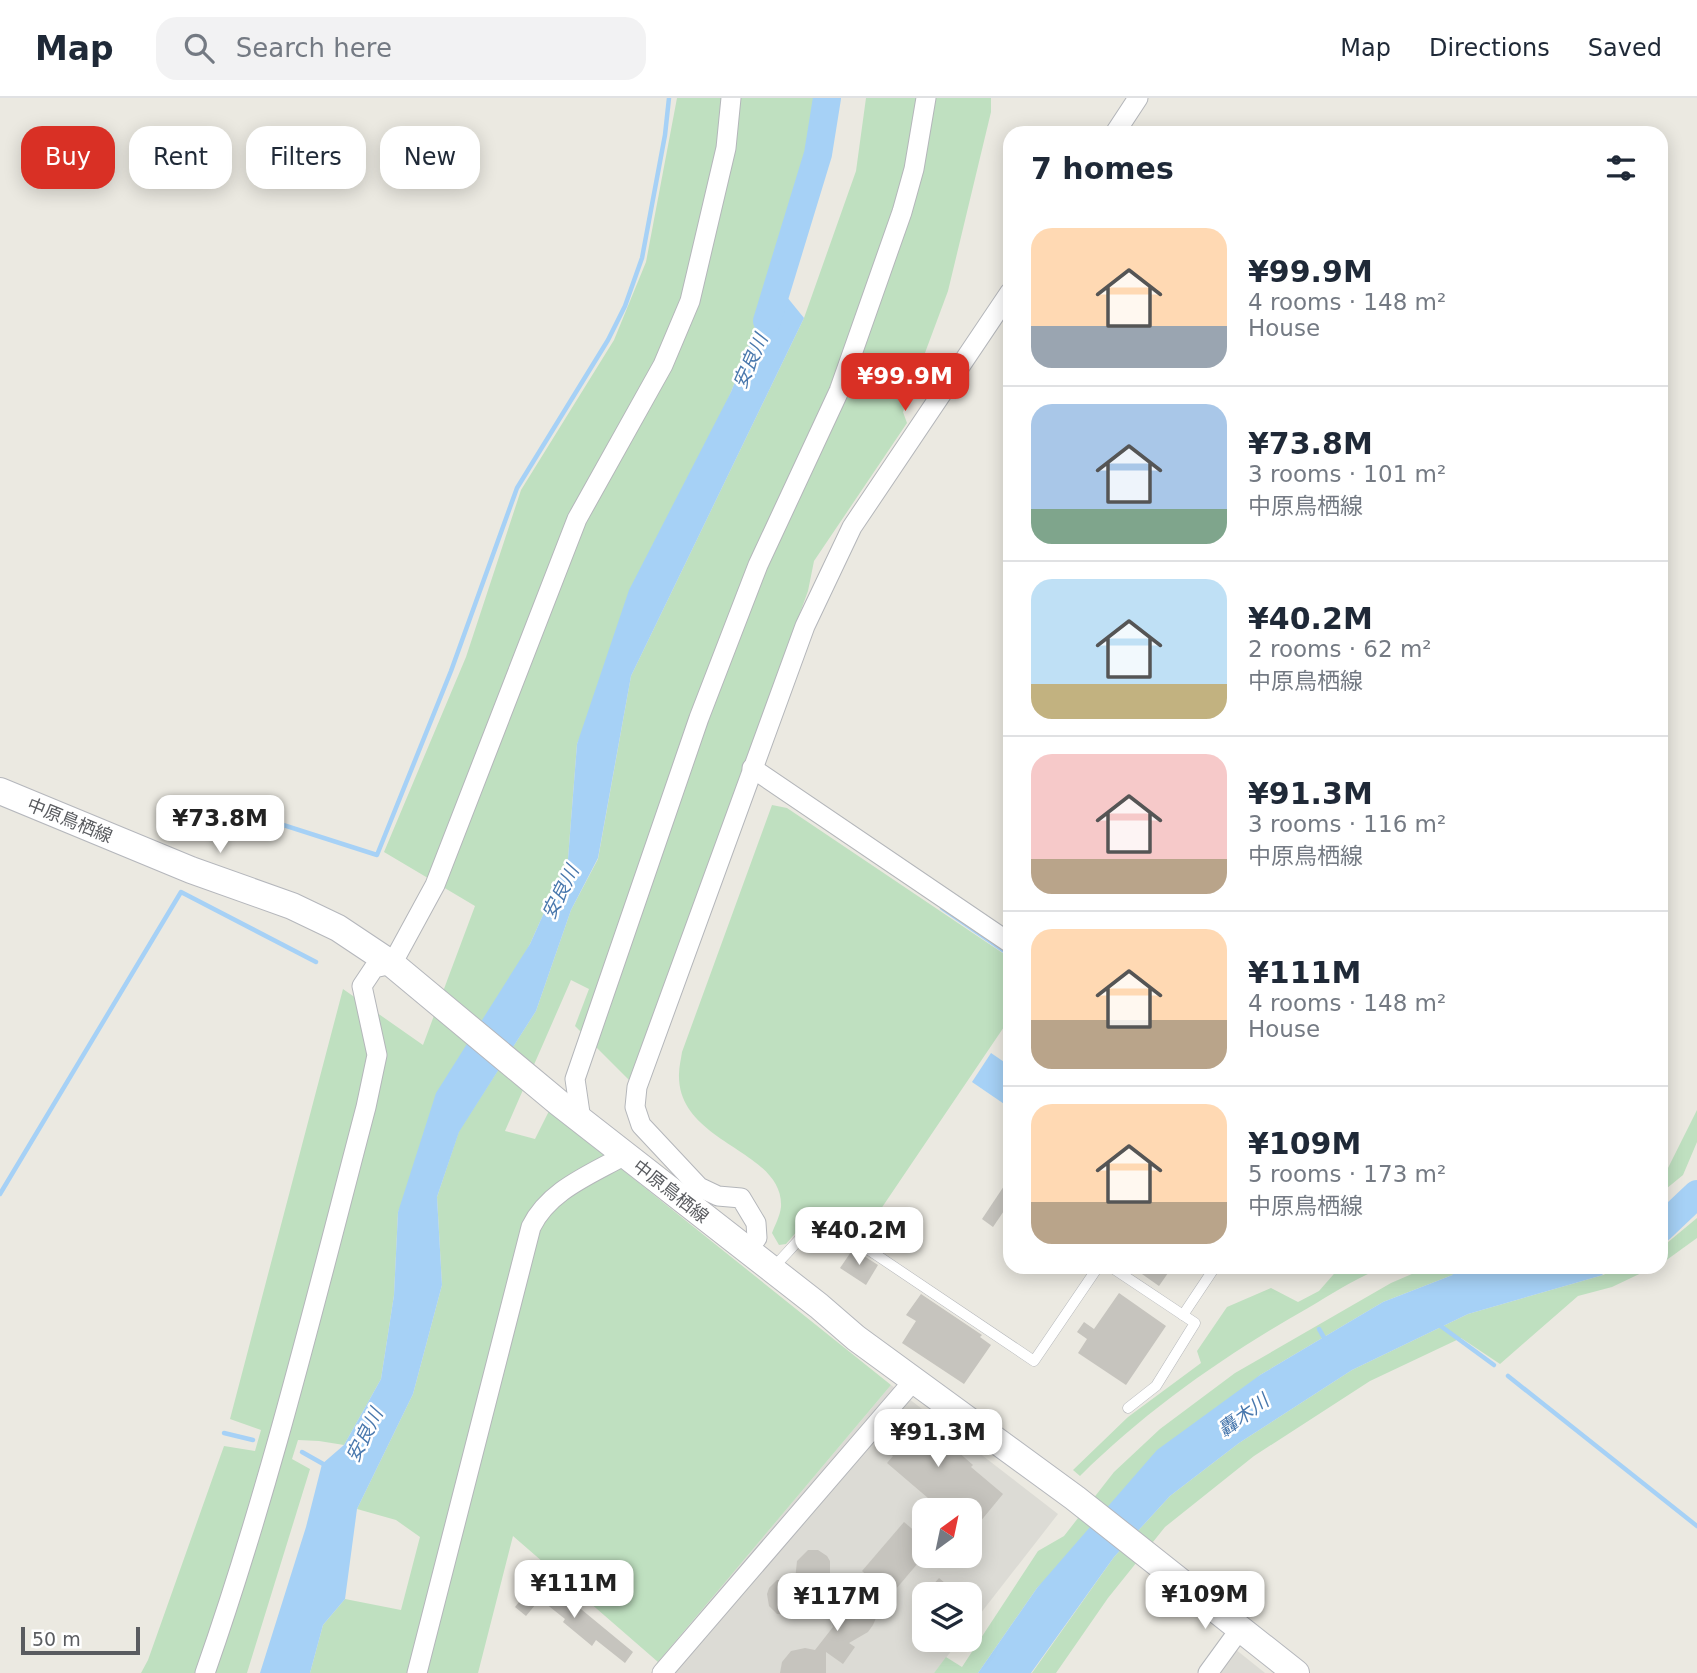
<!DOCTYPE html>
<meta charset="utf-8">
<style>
body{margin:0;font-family:"DejaVu Sans","Noto Sans JP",sans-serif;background:#f2f2f3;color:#1f2937;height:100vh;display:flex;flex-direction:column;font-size:26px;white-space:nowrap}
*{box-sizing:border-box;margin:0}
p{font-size:23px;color:#747a83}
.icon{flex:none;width:38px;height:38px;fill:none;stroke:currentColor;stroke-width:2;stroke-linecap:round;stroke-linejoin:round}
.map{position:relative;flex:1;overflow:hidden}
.details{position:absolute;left:1003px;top:28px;width:665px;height:1148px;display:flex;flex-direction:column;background:#fff;border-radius:21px;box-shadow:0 4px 18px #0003}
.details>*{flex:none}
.banner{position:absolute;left:21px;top:28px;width:665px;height:63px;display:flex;gap:14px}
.needle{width:46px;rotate:33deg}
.fabs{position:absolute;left:912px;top:1400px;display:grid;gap:14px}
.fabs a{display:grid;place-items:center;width:70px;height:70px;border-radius:14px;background:#fff;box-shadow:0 4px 18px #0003;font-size:35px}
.scale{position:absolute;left:21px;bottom:18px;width:119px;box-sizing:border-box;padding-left:7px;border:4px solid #5a5c60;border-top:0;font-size:19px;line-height:24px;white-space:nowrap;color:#5a5c60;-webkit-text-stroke:5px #fff;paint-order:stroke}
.price{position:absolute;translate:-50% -60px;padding:0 16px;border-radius:14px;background:#fff;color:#222;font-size:23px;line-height:46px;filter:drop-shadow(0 2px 4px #0008)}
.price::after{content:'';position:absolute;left:50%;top:42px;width:21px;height:16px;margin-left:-10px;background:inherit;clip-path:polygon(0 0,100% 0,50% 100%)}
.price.selected{background:#d93025;color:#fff}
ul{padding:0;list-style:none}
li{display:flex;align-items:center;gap:21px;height:175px;padding:0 28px}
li+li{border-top:2px solid #e0e1e3}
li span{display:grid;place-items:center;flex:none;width:196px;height:140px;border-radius:21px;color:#555}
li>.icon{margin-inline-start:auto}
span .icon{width:84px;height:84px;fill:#fffc;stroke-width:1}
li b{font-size:30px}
h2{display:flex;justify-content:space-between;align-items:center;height:84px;padding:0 28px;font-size:30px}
.tag{padding:0 24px;border-radius:21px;background:#fff;box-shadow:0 4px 18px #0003;font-size:24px;line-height:63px}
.tag.selected{background:#d93025;color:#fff}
header{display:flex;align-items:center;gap:42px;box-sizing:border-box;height:98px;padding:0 35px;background:#fff;border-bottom:2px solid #e0e1e3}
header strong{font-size:33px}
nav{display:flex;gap:38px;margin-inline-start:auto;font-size:24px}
.search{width:490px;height:63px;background:#f2f2f3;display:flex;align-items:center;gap:18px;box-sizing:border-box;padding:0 24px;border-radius:21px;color:#747a83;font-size:26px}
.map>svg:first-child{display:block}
.industrial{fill:#dcdbd5;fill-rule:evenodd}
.green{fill:#bfe0c0}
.water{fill:#a6d1f6}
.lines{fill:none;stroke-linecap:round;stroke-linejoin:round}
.stream{stroke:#a6d1f6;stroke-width:4.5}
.river{stroke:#a6d1f6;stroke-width:28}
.building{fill:#c6c4be}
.service-casing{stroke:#b4b6ba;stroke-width:11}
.minor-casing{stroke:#b4b6ba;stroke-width:21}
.secondary-casing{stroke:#b5b7bc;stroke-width:28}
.service{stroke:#fff;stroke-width:10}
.minor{stroke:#fff;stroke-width:19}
.secondary{stroke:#fff;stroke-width:26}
.labels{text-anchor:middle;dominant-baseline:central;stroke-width:5;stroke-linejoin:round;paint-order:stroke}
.street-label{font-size:18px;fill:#5a5c60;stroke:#fff}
.water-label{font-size:19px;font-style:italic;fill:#4978ad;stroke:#fff}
</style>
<header>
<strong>Map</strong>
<div class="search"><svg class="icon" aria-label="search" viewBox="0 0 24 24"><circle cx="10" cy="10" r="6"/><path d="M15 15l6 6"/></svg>Search here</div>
<nav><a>Map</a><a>Directions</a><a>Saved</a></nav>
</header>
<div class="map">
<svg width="1697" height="1575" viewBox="0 0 1697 1575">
<rect width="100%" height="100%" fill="#ebe9e1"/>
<g class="industrial">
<path d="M891,1287l167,129 -88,113v-33h-46v46h36l-26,33h-266l-10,-11zM924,1412h46v46h-46z"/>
<polygon points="1235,1551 1265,1575 1218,1575"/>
</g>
<g class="green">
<polygon points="677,0 817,0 816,31 774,184 731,294 577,646 568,761 530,846 398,1114 394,1197 381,1281 344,1347 319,1343 298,1342 292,1361 310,1371 247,1575 141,1575 148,1562 224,1348 255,1353 261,1332 230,1321 343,891 423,947 475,808 384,754 466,559 521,392 614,242 646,164"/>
<polygon points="866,0 991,0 991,14 948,193 903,314 907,325 814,463 808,493 629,982 575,928 589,891 571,882 505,1033 535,1041 549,1013 891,1287 658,1564 513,1438 478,1575 310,1575 323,1527 345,1501 401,1512 420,1439 396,1422 357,1411 413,1296 442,1187 437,1099 459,1033 536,913 571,812 598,761 631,578 804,220 856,73"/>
<path d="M772,707l15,3 223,150v60l-146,216 -46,-27 -32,37 -7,1 -7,-12c3,-8 8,-17 9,-26 3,-58 -104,-63 -102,-133 0,-7 2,-15 3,-22z"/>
<polygon points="1697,1012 1697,1044 1683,1077 1661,1095 1661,1075 1668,1070"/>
<polygon points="1697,1120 1697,1140 1661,1166 1661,1150"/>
<path d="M1340,1169h43c-26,11 -50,26 -75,41 -83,47 -160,101 -228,168l-7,-6 55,-53 73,-54 -4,-12 30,-44 44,-19 27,14 21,-11z"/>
<polygon points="1428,1169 1473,1169 1383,1204 1260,1277 1037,1490 978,1575 934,1575 946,1559 962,1569 1038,1453 1064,1438 1114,1374 1160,1331 1235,1275 1391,1185"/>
<polygon points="1621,1169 1654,1169 1612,1189 1578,1198 1500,1266 1461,1240 1370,1283 1254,1358 1165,1429 1108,1500 1056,1575 1032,1575 1114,1459 1170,1398 1239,1345 1352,1272 1468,1216 1603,1177"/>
</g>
<g class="water">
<polygon points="774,183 804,220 631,578 598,760 571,812 536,913 459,1034 437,1099 442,1187 413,1296 357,1411 345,1501 323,1527 310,1575 260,1575 306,1429 322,1366 344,1347 381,1281 394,1197 398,1114 436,995 530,846 568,761 577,646 629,492 731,294"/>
<polygon points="991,955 1010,968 1010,1010 972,984"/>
<polygon points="1473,1169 1596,1169 1603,1177 1468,1216 1352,1272 1239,1345 1170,1398 1114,1459 1031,1575 978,1575 1037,1490 1157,1352 1260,1277 1383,1204"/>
</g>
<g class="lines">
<g class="stream">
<polyline points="216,716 221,707 377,757 451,573 517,390 608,242 625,208 642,160 665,37 669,0"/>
<polyline points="942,810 1010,857"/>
<polyline points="0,1096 181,794 316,864"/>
<polyline points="1452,1169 1457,1181"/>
<polyline points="1438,1226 1494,1267"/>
<polyline points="1319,1231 1326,1243"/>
<polyline points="1508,1278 1697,1428"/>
<polyline points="224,1335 253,1342"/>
<polyline points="302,1354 325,1367"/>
</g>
<g class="river">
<polyline points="767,223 818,56 827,0"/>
<polyline points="1661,1130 1697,1096"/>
</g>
</g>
<g class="building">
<polygon points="1010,1079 1010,1104 993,1129 982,1121"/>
<polygon points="853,1151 878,1167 866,1187 840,1170"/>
<polygon points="1132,1169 1158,1169 1168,1175 1159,1188"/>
<polygon points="1119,1195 1166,1228 1126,1287 1078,1255 1087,1241 1077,1234 1084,1224 1094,1231"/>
<polygon points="921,1196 982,1237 980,1239 991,1247 964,1286 902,1245 916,1223 906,1217"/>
<polygon points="909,1311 973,1367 971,1369 1003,1396 970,1436 970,1412 942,1412 887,1365 893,1358 879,1346"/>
<polygon points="904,1424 924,1441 924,1458 890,1498 862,1473"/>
<polygon points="808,1452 818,1452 827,1458 830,1463 830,1475 825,1483 817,1486 800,1485 803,1499 799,1511 789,1517 777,1516 769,1508 767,1496 769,1490 777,1482 795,1482 797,1463"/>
<polygon points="939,1480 958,1496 925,1496"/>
<polygon points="537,1482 574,1510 576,1507 633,1554 625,1565 596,1542 592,1548 563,1524 565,1521 540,1501 526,1518 515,1509"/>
<polygon points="876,1488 876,1520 873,1527 868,1534 849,1545 855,1549 843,1566 826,1554 826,1575 780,1575 782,1564 791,1553 805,1550 815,1552 833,1529 829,1515 835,1499 845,1494"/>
</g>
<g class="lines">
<g class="service-casing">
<g id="service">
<polyline points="774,1169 820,1119 1034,1263 1098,1169"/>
<polyline points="1111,1169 1195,1225 1156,1288 1128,1310"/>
<polyline points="1183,1217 1215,1169"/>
</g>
</g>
<g class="minor-casing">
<g id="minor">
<polyline points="1115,35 1138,0"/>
<polyline points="752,670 1010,845"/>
<polyline points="581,1022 575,981 699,620 758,467 839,293 902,114 914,71 926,0"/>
<polyline points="746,1152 757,1140 756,1125 741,1100 718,1098 699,1089 641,1027 635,1009 637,989 805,528 852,429 1010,194"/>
<path d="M205,1575c65,-185 111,-376 161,-566l11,-52 -15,-69 12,-18 18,-4 43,-79 142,-366 86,-154 27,-64 36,-153 5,-50"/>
<path d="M417,1575l114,-446c18,-37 59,-52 94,-72"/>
<polyline points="662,1575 915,1281"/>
<polyline points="1208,1575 1240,1531"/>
</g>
</g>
<g class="secondary-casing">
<polyline id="secondary" points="0,693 191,772 292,808 338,830 392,866 559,1005 819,1208 856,1240 1075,1400 1296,1575"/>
</g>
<use href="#service" class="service"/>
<use href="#minor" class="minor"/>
<use href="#secondary" class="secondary"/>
</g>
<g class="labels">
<g class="street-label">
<text transform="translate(70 722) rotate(22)">中原鳥栖線</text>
<text transform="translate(671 1093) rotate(38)">中原鳥栖線</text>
</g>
<g class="water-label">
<text transform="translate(750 263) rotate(-66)">安良川</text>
<text transform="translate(560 794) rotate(-63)">安良川</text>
<text transform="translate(1243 1317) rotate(-36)">轟木川</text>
<text transform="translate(364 1337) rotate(-63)">安良川</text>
</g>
</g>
</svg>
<div class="fabs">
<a><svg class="needle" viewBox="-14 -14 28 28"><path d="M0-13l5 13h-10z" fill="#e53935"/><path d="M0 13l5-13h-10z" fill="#747a83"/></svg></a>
<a><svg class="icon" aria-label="layers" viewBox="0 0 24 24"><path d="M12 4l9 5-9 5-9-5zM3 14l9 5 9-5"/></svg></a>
</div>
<div class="scale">50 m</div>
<b class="price selected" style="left:905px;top:315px">¥99.9M</b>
<b class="price" style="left:220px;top:757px">¥73.8M</b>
<b class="price" style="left:859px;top:1169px">¥40.2M</b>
<b class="price" style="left:938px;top:1371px">¥91.3M</b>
<b class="price" style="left:574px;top:1522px">¥111M</b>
<b class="price" style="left:1205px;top:1533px">¥109M</b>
<b class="price" style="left:837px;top:1535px">¥117M</b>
<div class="banner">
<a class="tag selected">Buy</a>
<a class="tag">Rent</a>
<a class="tag">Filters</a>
<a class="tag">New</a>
</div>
<section class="details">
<h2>7 homes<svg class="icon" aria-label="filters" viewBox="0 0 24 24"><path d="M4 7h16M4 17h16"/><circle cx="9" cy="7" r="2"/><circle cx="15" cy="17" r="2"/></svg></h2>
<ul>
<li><span style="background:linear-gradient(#ffd9b3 70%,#9aa5b1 0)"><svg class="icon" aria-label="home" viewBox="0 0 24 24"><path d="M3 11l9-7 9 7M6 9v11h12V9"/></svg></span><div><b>¥99.9M</b><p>4 rooms · 148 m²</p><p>House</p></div></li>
<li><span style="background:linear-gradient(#a9c7e8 75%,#7fa58c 0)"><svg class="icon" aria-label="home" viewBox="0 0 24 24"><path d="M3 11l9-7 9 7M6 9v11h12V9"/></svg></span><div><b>¥73.8M</b><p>3 rooms · 101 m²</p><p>中原鳥栖線</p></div></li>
<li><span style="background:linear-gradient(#bfe0f5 75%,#c2b280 0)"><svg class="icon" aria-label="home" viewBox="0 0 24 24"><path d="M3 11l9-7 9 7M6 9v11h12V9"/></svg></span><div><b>¥40.2M</b><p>2 rooms · 62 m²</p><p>中原鳥栖線</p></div></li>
<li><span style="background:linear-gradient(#f6c9c9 75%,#b9a48a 0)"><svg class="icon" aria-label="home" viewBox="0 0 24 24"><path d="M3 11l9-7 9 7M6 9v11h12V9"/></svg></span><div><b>¥91.3M</b><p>3 rooms · 116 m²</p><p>中原鳥栖線</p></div></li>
<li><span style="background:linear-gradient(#ffd9b3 65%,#b9a48a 0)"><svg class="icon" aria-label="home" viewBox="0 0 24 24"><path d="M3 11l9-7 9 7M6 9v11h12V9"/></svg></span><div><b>¥111M</b><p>4 rooms · 148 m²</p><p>House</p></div></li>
<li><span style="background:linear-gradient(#ffd9b3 70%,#b9a48a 0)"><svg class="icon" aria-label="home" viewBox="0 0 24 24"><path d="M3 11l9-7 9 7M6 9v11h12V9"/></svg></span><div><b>¥109M</b><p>5 rooms · 173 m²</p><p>中原鳥栖線</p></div></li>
</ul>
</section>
</div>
